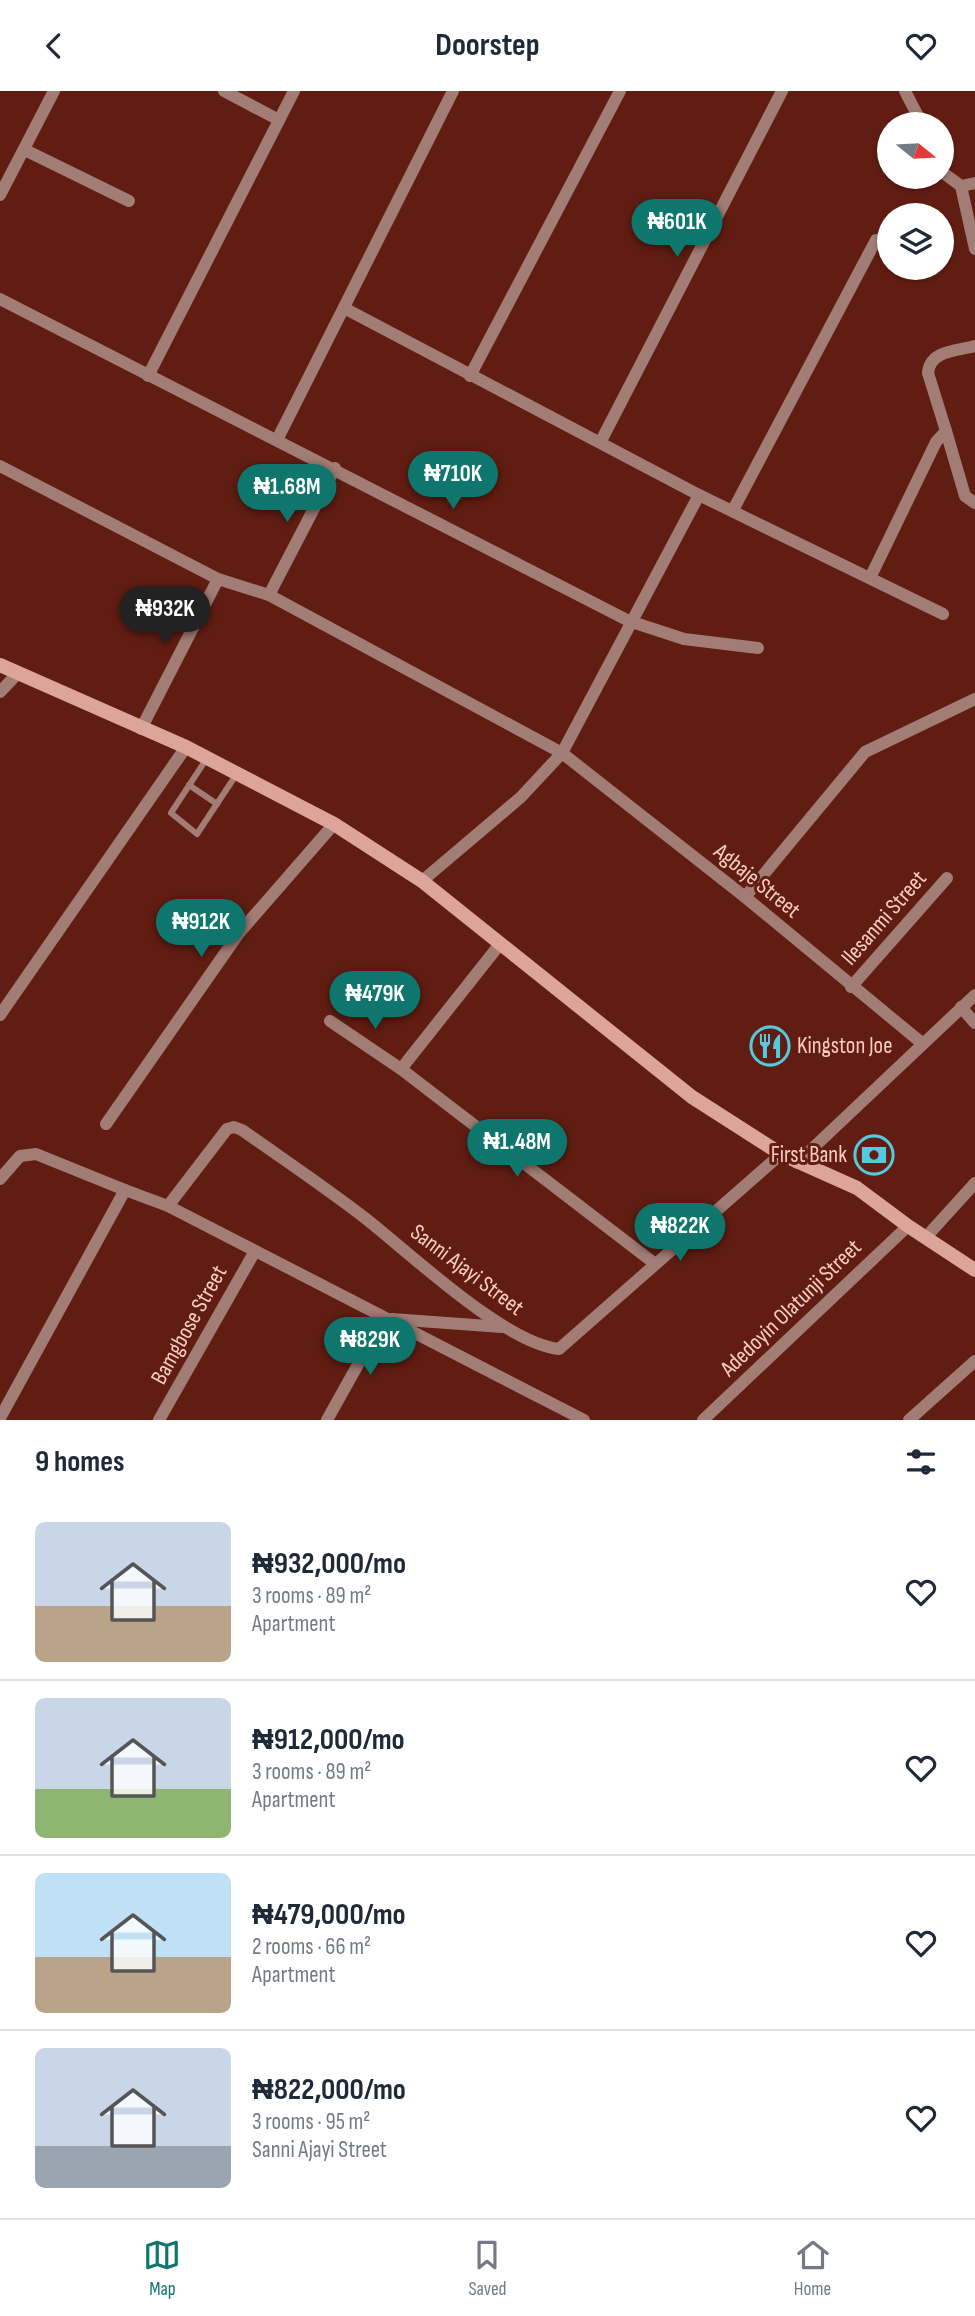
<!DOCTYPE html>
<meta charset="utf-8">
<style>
body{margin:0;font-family:"Sofia Sans Condensed",sans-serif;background:#f6f6f7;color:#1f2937;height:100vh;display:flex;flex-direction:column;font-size:26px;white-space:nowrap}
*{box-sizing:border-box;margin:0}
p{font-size:23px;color:#747a83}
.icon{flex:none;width:38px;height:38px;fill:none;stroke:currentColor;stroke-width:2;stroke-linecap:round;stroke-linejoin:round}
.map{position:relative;height:1329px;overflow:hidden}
.side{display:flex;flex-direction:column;background:#fff;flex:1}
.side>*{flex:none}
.needle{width:46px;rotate:108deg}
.tools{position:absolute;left:877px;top:21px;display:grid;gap:14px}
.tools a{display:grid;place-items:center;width:77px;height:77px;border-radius:50%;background:#fff;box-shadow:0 2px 5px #0004;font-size:35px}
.price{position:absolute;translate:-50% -60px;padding:0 16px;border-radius:24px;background:#0f766e;color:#fff;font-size:23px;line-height:46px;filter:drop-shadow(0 2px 4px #0008)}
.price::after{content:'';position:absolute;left:50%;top:42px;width:21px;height:16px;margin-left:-10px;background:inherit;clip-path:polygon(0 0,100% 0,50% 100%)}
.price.selected{background:#222;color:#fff}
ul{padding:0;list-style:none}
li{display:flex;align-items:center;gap:21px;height:175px;padding:0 35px}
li+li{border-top:2px solid #e0e1e3}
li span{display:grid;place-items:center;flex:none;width:196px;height:140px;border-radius:10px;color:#555}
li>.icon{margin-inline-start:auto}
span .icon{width:84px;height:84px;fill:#fffc;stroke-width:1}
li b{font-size:30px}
h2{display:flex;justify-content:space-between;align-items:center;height:84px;padding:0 35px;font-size:30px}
header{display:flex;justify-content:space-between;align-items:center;height:91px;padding:0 35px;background:#fff;font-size:32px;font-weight:700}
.menu{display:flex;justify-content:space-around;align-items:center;height:98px;border-top:2px solid #e0e1e3;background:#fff;font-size:19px;color:#747a83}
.menu a{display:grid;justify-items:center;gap:4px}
.menu .selected{color:#0f766e}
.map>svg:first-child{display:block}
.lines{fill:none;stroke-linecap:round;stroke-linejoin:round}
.service{stroke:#a17d76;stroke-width:6}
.minor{stroke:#a17d76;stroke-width:12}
.secondary{stroke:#dda499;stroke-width:14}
.labels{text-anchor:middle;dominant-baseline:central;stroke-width:6;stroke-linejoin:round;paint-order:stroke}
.street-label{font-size:23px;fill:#f8ccc3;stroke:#621d12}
.poi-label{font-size:23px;fill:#f8ccc3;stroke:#621d12;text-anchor:start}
</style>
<header><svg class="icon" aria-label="back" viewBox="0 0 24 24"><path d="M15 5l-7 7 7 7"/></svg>Doorstep<svg class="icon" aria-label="heart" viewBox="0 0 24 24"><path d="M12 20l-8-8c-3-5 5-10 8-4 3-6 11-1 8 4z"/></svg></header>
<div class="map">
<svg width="975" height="1329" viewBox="0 0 975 1329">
<rect width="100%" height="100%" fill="#621d12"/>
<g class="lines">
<g class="service">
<polyline points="207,667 171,722 197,743 236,684"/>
<polyline points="189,694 217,713"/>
</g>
<g class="minor">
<polyline points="224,0 279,29"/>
<polyline points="905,0 922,33"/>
<polyline points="25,59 129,110"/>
<polyline points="942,81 961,95 975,92"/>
<polyline points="961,95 975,158"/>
<polyline points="0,104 54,0"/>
<polyline points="0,208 629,530 684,548 758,557"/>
<polyline points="344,217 699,404 943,523"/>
<polyline points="148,285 294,0"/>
<polyline points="470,285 620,0"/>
<path d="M946,340l-18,-58c2,-23 29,-22 47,-27"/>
<polyline points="277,349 453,0"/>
<polyline points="601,350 782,0"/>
<polyline points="0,375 218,488 269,504 562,662 745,806 923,953"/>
<polyline points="733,419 876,149"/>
<polyline points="870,487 936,351 946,340 965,405 975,412"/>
<polyline points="269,504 335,377"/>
<polyline points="0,601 18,582"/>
<polyline points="141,638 218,488"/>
<polyline points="422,790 521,706 562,662 699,404"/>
<polyline points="745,806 865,661 975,608"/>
<polyline points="851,896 947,787"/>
<polyline points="961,916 975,932"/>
<polyline points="0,924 186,656"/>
<polyline points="330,930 401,978 654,1172"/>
<polyline points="401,978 500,853"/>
<polyline points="106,1033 239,842 334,733"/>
<polyline points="797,1072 975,904"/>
<polyline points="0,1088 20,1065 36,1063 125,1099"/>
<path d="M168,1115l59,-77 7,-2 8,3c41,29 83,57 123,88 46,36 139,125 194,131l222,-195"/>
<polyline points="927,1145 975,1092"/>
<polyline points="392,1228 502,1236"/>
<polyline points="0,1327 125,1099 168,1115 584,1329"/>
<polyline points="159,1329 255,1160"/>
<polyline points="327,1329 384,1227"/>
<polyline points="703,1329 908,1135"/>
<polyline points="909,1329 975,1270"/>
</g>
<polyline class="secondary" points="0,574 186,656 334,733 422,790 692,1006 781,1063 857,1097 908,1135 975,1179"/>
</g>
<defs>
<g id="restaurant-ring" transform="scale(2.0125)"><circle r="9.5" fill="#621d12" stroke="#55cadf" stroke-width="1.5"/><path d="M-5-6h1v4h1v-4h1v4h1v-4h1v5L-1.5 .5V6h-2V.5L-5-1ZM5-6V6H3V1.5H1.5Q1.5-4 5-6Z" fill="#55cadf"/></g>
<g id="bank-ring" transform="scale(2.0125)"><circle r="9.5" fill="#621d12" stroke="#55cadf" stroke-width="1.5"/><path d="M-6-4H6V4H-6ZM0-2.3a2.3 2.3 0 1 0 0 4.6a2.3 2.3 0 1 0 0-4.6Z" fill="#55cadf"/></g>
</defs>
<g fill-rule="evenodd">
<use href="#restaurant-ring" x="770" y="955"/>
<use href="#bank-ring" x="874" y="1064"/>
</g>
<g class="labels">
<g class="street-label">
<text transform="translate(757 790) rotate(39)">Agbaje Street</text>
<text transform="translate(884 827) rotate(-49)">Ilesanmi Street</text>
<text transform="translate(467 1179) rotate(37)">Sanni Ajayi Street</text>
<text transform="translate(791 1217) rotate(-44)">Adedoyin Olatunji Street</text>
<text transform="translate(189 1234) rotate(-61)">Bamgbose Street</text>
</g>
<g class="poi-label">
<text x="797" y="955">Kingston Joe</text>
<text x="847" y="1064" text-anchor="end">First Bank</text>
</g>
</g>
</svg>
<div class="tools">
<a><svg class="needle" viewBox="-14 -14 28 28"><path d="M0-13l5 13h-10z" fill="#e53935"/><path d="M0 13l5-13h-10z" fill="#747a83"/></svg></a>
<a><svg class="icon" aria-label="layers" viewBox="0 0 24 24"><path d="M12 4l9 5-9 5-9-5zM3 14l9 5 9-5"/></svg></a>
</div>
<b class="price" style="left:677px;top:168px">₦601K</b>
<b class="price" style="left:453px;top:420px">₦710K</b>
<b class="price" style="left:287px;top:433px">₦1.68M</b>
<b class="price selected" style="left:165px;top:555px">₦932K</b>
<b class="price" style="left:201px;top:868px">₦912K</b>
<b class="price" style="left:375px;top:940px">₦479K</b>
<b class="price" style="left:517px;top:1088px">₦1.48M</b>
<b class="price" style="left:680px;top:1172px">₦822K</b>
<b class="price" style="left:370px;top:1286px">₦829K</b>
</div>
<section class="side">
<h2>9 homes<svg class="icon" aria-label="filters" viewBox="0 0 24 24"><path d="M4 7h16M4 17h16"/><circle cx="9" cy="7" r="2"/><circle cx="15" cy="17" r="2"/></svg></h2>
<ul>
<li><span style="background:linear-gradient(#c9d6e8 60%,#b9a48a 0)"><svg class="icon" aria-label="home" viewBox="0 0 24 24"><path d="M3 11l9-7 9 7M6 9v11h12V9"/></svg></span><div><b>₦932,000/mo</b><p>3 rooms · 89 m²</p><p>Apartment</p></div><svg class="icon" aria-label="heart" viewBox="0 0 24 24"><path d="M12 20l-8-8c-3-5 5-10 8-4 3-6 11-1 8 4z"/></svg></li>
<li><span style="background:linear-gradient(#c9d6e8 65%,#8fb573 0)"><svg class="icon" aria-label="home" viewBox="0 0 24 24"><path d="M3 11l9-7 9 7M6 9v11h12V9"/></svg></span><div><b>₦912,000/mo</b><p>3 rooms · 89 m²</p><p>Apartment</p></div><svg class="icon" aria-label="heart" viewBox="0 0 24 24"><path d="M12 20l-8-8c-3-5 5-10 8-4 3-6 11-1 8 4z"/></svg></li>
<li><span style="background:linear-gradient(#bfe0f5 60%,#b9a48a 0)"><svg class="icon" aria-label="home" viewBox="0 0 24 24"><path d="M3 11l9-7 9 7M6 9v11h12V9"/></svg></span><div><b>₦479,000/mo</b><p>2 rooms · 66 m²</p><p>Apartment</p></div><svg class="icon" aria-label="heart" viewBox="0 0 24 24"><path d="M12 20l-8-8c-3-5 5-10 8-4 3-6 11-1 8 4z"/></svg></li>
<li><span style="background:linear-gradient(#c9d6e8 70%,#9aa5b1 0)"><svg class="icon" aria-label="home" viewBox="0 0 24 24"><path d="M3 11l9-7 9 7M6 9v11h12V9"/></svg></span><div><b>₦822,000/mo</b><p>3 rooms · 95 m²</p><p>Sanni Ajayi Street</p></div><svg class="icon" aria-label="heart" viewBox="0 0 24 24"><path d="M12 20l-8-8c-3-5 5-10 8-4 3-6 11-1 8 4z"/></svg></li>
</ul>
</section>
<nav class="menu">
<a class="selected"><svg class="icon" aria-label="map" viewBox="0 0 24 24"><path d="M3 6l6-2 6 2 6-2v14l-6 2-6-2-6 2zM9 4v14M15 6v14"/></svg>Map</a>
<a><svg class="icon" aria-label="saved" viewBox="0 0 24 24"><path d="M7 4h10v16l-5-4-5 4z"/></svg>Saved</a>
<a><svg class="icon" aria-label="home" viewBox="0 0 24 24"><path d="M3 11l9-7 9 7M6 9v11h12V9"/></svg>Home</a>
</nav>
